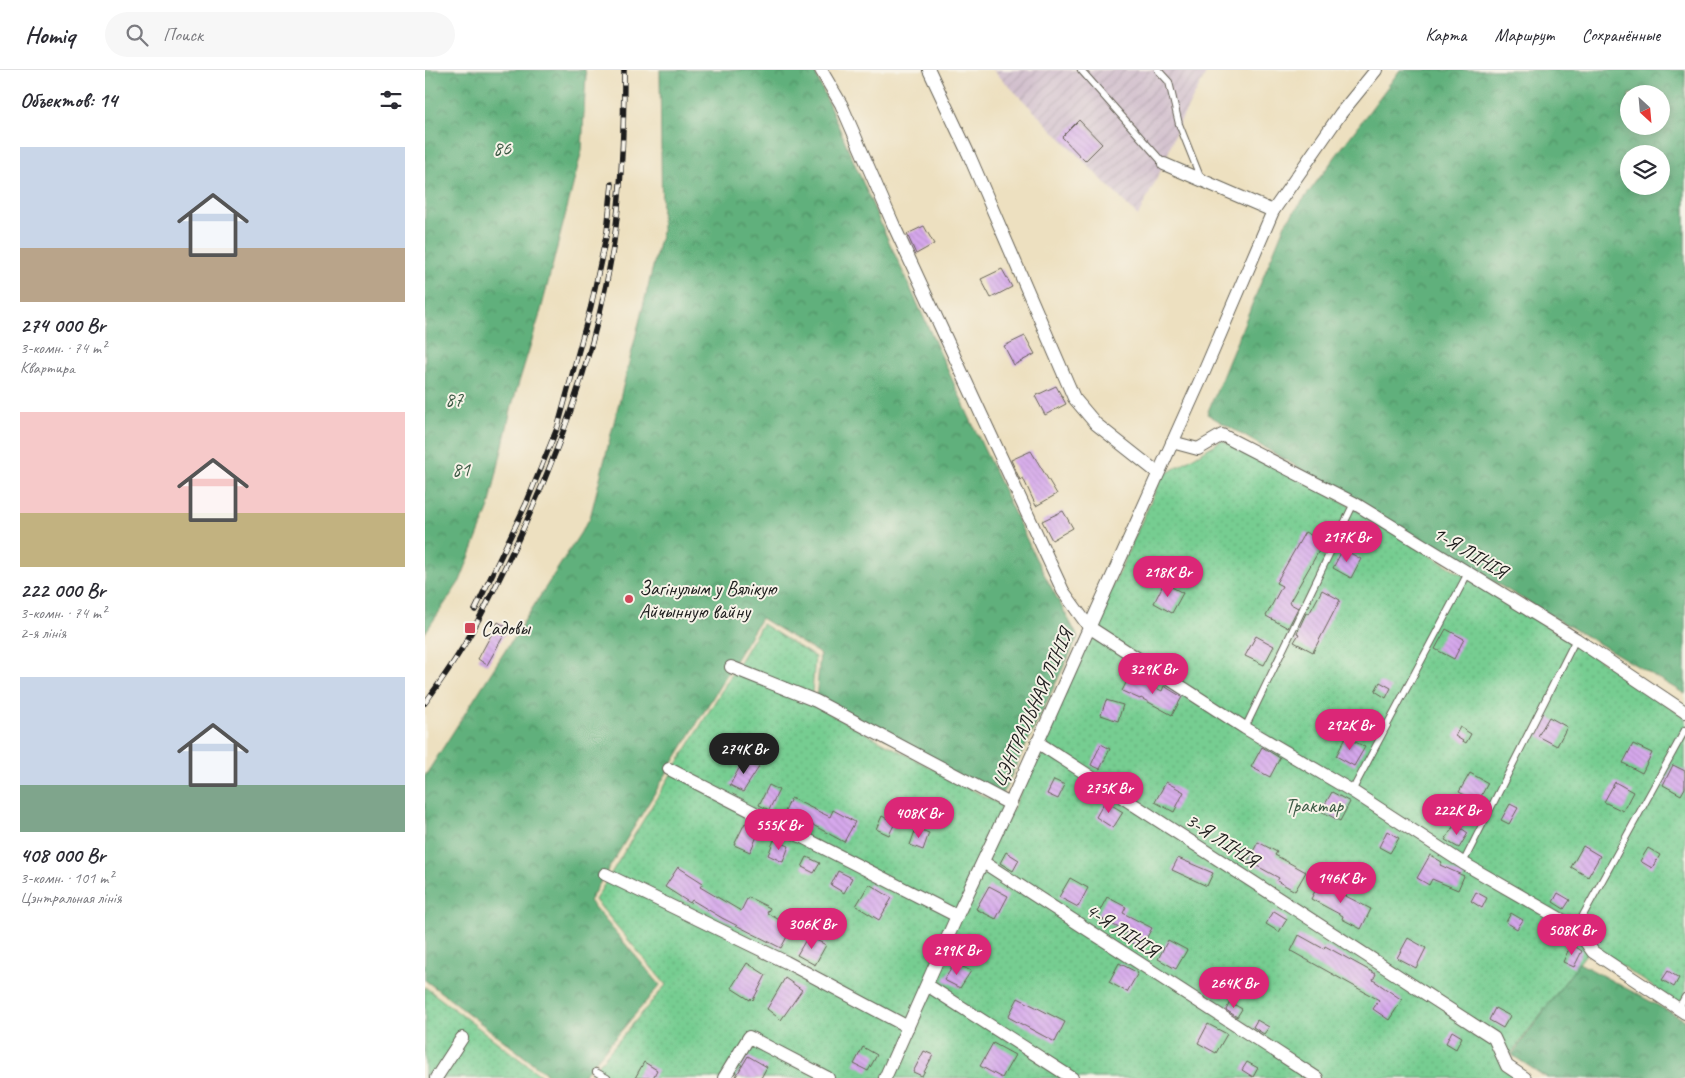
<!DOCTYPE html>
<html lang="ru">
<meta charset="utf-8">
<style>
body{margin:0;font-family:Caveat,sans-serif;background:#f7f7f7;color:#2b2b33;height:100vh;display:flex;flex-direction:column;font-size:19px;white-space:nowrap}
*{box-sizing:border-box;margin:0}
p{font-size:16px;color:#7c7c81}
.icon{flex:none;width:28px;height:28px;fill:none;stroke:currentColor;stroke-width:2;stroke-linecap:round;stroke-linejoin:round}
.map{position:relative;flex:1;overflow:hidden}
.sheet{display:flex;flex-direction:column;background:#fff;width:425px}
.sheet>*{flex:none}
.needle{width:32px;rotate:154deg}
.tools{position:absolute;left:1195px;top:15px;display:grid;gap:10px}
.tools a{display:grid;place-items:center;width:50px;height:50px;border-radius:50%;background:#fff;box-shadow:0 2px 12px #0003;font-size:25px}
.price{position:absolute;translate:-50% -42px;padding:0 11px;border-radius:18px;background:#db2777;color:#fff;font-size:16px;line-height:32px;filter:drop-shadow(0 1px 2px #0008)}
.price::after{content:'';position:absolute;left:50%;top:30px;width:15px;height:11px;margin-left:-8px;background:inherit;clip-path:polygon(0 0,100% 0,50% 100%)}
.price.selected{background:#222;color:#fff}
ul{padding:0;list-style:none}
li{display:grid;align-content:center;gap:10px;height:265px;padding:0 20px}
li span{display:grid;place-items:center;height:155px;border-radius:0px;color:#555}
li>.icon{margin-inline-start:auto}
span .icon{width:90px;height:90px;fill:#fffc;stroke-width:1}
li b{font-size:21px}
h2{display:flex;justify-content:space-between;align-items:center;height:60px;padding:0 20px;font-size:21px}
header{display:flex;align-items:center;gap:30px;box-sizing:border-box;height:70px;padding:0 25px;background:#fff;border-bottom:1px solid #e1e1e2}
header strong{font-size:24px}
nav{display:flex;gap:28px;margin-inline-start:auto;font-size:18px}
.search{width:350px;height:45px;background:#f7f7f7;display:flex;align-items:center;gap:12px;box-sizing:border-box;padding:0 18px;border-radius:28px;color:#7c7c81;font-size:19px}
main{display:flex;flex:1;min-height:0}
.map>svg:first-child{display:block}
.industrial{fill:url(#industrial-furrows)}
.grass{fill:url(#grass-dots);stroke:#497456}
.forest{fill:url(#forest-crowns);stroke:#3e664c;fill-rule:evenodd}
.building{fill:url(#building-back-hatch)}
.lines{fill:none;stroke-linecap:round;stroke-linejoin:round}
.lane-casing{stroke:#656155;stroke-width:8}
.street-casing{stroke:#656155;stroke-width:14}
.lane{stroke:#fff;stroke-width:6}
.street{stroke:#fff;stroke-width:12}
.rail-casing{stroke:#1c1c1c;stroke-width:5.5}
.rail{stroke:#f7f3e8;stroke-width:4;stroke-dasharray:11;stroke-linecap:butt}
.poi-dot{fill:#d1495b;stroke:#f7f3e8;stroke-width:2}
.labels{text-anchor:middle;dominant-baseline:central;stroke-width:4;stroke-linejoin:round;paint-order:stroke}
.park-label{font-size:20px;fill:#3c5a45;stroke:#f7f3e8}
.street-label{font-size:20px;fill:#1c1c1c;stroke:#f7f3e8}
.poi-label{font-size:20px;fill:#1c1c1c;stroke:#f7f3e8;text-anchor:start}
</style>
<header>
<strong>Homiq</strong>
<div class="search"><svg class="icon" aria-label="search" viewBox="0 0 24 24"><circle cx="10" cy="10" r="6"/><path d="M15 15l6 6"/></svg>Поиск</div>
<nav><a>Карта</a><a>Маршрут</a><a>Сохранённые</a></nav>
</header>
<main>
<section class="sheet">
<h2>Объектов: 14<svg class="icon" aria-label="filters" viewBox="0 0 24 24"><path d="M4 7h16M4 17h16"/><circle cx="9" cy="7" r="2"/><circle cx="15" cy="17" r="2"/></svg></h2>
<ul>
<li><span style="background:linear-gradient(#c9d6e8 65%,#b9a48a 0)"><svg class="icon" aria-label="home" viewBox="0 0 24 24"><path d="M3 11l9-7 9 7M6 9v11h12V9"/></svg></span><div><b>274 000 Br</b><p>3-комн. · 74 m²</p><p>Квартира</p></div></li>
<li><span style="background:linear-gradient(#f6c9c9 65%,#c2b280 0)"><svg class="icon" aria-label="home" viewBox="0 0 24 24"><path d="M3 11l9-7 9 7M6 9v11h12V9"/></svg></span><div><b>222 000 Br</b><p>3-комн. · 74 m²</p><p>2-я лінія</p></div></li>
<li><span style="background:linear-gradient(#c9d6e8 70%,#7fa58c 0)"><svg class="icon" aria-label="home" viewBox="0 0 24 24"><path d="M3 11l9-7 9 7M6 9v11h12V9"/></svg></span><div><b>408 000 Br</b><p>3-комн. · 101 m²</p><p>Цэнтральная лінія</p></div></li>
</ul>
</section>
<div class="map">
<svg width="1260" height="1008" viewBox="0 0 1260 1008">
<defs>
<pattern id="industrial-furrows" width="10" height="10" patternUnits="userSpaceOnUse" patternTransform="scale(1.25)"><rect width="10" height="10" fill="#d0bdcc"/><path d="M-1 1l2-2M0 10L10 0M9 11l2-2" fill="none" stroke="#b2a2af"/></pattern>
<pattern id="grass-dots" width="8" height="8" patternUnits="userSpaceOnUse" patternTransform="scale(1.25)"><rect width="8" height="8" fill="#76cd91"/><path d="M2 2h.1M6 6h.1" fill="none" stroke="#66af7c" stroke-width="1.8" stroke-linecap="round"/></pattern>
<pattern id="forest-crowns" width="20" height="18" patternUnits="userSpaceOnUse" patternTransform="scale(1.25)"><rect width="20" height="18" fill="#60b07b"/><path d="M2 6a3 3 0 1 1 6 0M12 15a3 3 0 1 1 6 0" fill="none" stroke="#4e8e64"/></pattern>
<pattern id="building-back-hatch" width="6" height="6" patternUnits="userSpaceOnUse" patternTransform="scale(1.25)"><rect width="6" height="6" fill="#d6a8ec"/><path d="M-1 5l2 2M0 0l6 6M5-1l2 2" fill="none" stroke="#b790ca"/></pattern>
</defs>
<rect width="100%" height="100%" fill="#f7f3e8"/>
<filter id="ink" filterUnits="userSpaceOnUse"><feTurbulence type="fractalNoise" baseFrequency=".02" numOctaves="2"/><feDisplacementMap in="SourceGraphic" scale="10" xChannelSelector="R" yChannelSelector="G"/><feConvolveMatrix kernelMatrix="1 2 1 2 8 2 1 2 1" color-interpolation-filters="sRGB"/></filter>
<filter id="wash" filterUnits="userSpaceOnUse"><feTurbulence type="fractalNoise" baseFrequency=".0096" numOctaves="4" result="noise"/><feDisplacementMap in="SourceGraphic" scale="20" xChannelSelector="R" yChannelSelector="G"/><feGaussianBlur stdDeviation="1.12" result="paint"/><feColorMatrix in="noise" values="0 0 0 0 0 0 0 0 0 0 0 0 0 0 0 0 0 1.4 0 .05"/><feComposite in="paint" operator="in"/></filter>
<g filter="url(#wash)">
<rect width="100%" height="100%" fill="#ede0c0"/>
<polygon class="industrial" points="568,0 783,0 754,54 739,94 713,146"/>
<g class="grass">
<polygon points="797,370 927,437 1149,573 1260,647 1260,938 1167,876 1076,997 1092,1008 162,1008 241,915 170,830 337,554 390,587 386,634 587,741 737,406"/>
<polygon points="0,917 119,1008 0,1008"/>
</g>
<g class="forest">
<polygon points="0,0 160,0 161,5 157,80 115,244 87,335 64,437 35,511 0,563"/>
<polygon points="235,0 389,0 455,152 558,377 611,489 653,567 575,729 391,631 395,584 336,548 164,831 235,915 156,1008 127,1008 0,910 0,706 165,448 237,161"/>
<path d="M975,0h285v624l-478,-280 78,-190zM1204,24h32v32h-32zM1204,84h32v32h-32z"/>
<polygon points="1154,893 1260,950 1260,1008 1122,1008 1087,985"/>
</g>
<g id="blocks">
<g class="building">
<polygon points="654,50 677,74 660,91 637,67"/>
<polygon points="499,156 509,174 491,184 482,164"/>
<polygon points="577,199 587,217 566,228 556,209"/>
<polygon points="600,266 610,284 589,295 579,276"/>
<polygon points="631,316 641,334 620,345 610,326"/>
<polygon points="606,381 632,424 611,436 598,408 595,410 586,390"/>
<polygon points="638,441 648,458 627,470 617,451"/>
<polygon points="880,462 899,472 864,533 873,538 863,558 841,546 857,516 851,513"/>
<polygon points="918,479 936,489 926,508 908,498"/>
<polygon points="739,513 758,523 747,543 729,533"/>
<polygon points="897,520 915,530 888,582 869,572 874,564 872,563 881,543 884,544"/>
<polygon points="73,552 83,558 62,595 53,589"/>
<polygon points="1021,559 1039,569 1029,589 1010,579"/>
<polygon points="831,566 849,576 839,595 820,586"/>
<polygon points="705,605 737,621 739,616 757,627 747,645 716,628 715,629 697,621"/>
<polygon points="955,612 966,618 961,628 950,621"/>
<polygon points="681,630 698,635 693,651 676,645"/>
<polygon points="1124,647 1142,657 1132,676 1113,666"/>
<polygon points="1035,657 1046,664 1041,673 1030,666"/>
<polygon points="921,667 940,677 929,696 911,686"/>
<polygon points="676,674 685,679 675,699 666,695"/>
<polygon points="1208,674 1227,683 1217,703 1198,693"/>
<polygon points="837,677 855,688 845,707 826,697"/>
<polygon points="319,689 334,697 318,722 305,715"/>
<polygon points="1248,695 1260,701 1260,718 1256,725 1238,715"/>
<polygon points="1045,703 1063,713 1053,732 1034,722"/>
<polygon points="629,710 640,715 633,729 622,724"/>
<polygon points="741,712 759,722 749,742 730,732"/>
<polygon points="1190,712 1208,722 1198,741 1179,732"/>
<polygon points="344,715 354,720 344,740 334,735"/>
<polygon points="907,722 925,732 915,751 896,741"/>
<polygon points="366,728 405,747 408,740 430,752 419,772 386,754 383,760 358,746"/>
<polygon points="680,731 698,742 688,758 671,747"/>
<polygon points="1085,734 1093,738 1084,754 1076,750"/>
<polygon points="457,746 470,753 464,765 451,759"/>
<polygon points="320,753 335,760 325,782 309,775"/>
<polygon points="1030,754 1043,763 1034,778 1020,770"/>
<polygon points="491,758 504,763 498,780 485,775"/>
<polygon points="962,761 974,768 965,783 954,777"/>
<polygon points="349,770 364,776 358,792 343,785"/>
<polygon points="833,772 852,782 850,785 881,802 870,821 852,811 854,808 823,791"/>
<polygon points="1158,776 1175,786 1163,807 1146,797"/>
<polygon points="1223,778 1235,785 1227,798 1215,791"/>
<polygon points="581,782 594,790 588,801 575,793"/>
<polygon points="1005,785 1017,792 1015,795 1039,806 1033,820 1007,809 1004,815 992,808"/>
<polygon points="382,787 395,793 389,803 377,797"/>
<polygon points="753,788 788,803 782,816 747,800"/>
<polygon points="253,797 278,813 275,817 316,841 323,827 345,838 342,843 367,857 356,878 297,848 267,830 265,833 240,817"/>
<polygon points="413,801 427,808 419,823 406,815"/>
<polygon points="645,808 663,818 653,837 634,827"/>
<polygon points="896,809 915,819 913,822 946,839 936,859 917,849 918,846 886,829"/>
<polygon points="444,814 467,828 454,850 431,836"/>
<polygon points="564,816 583,826 571,849 551,839"/>
<polygon points="1051,822 1062,828 1057,838 1046,831"/>
<polygon points="1133,823 1145,830 1139,839 1128,832"/>
<polygon points="682,827 701,837 698,843 727,858 716,878 697,868 701,862 672,846"/>
<polygon points="849,841 862,849 854,862 841,854"/>
<polygon points="1086,843 1098,850 1092,859 1081,852"/>
<polygon points="1168,857 1179,864 1174,873 1169,870 1164,863"/>
<polygon points="874,865 899,879 900,876 951,904 948,910 977,930 964,950 948,939 954,930 866,881"/>
<polygon points="383,866 401,875 390,895 372,885"/>
<polygon points="983,868 1001,878 991,898 972,888"/>
<polygon points="743,870 762,880 751,899 733,889"/>
<polygon points="1146,874 1157,881 1149,897 1138,892"/>
<polygon points="322,893 341,905 328,930 326,928 325,930 306,918"/>
<polygon points="530,893 546,901 535,918 519,910"/>
<polygon points="694,893 713,903 702,922 684,912"/>
<polygon points="1243,901 1254,908 1249,917 1237,910"/>
<polygon points="360,908 377,920 356,950 342,939"/>
<polygon points="593,928 640,952 630,972 583,947"/>
<polygon points="805,932 817,939 812,947 801,940"/>
<polygon points="1070,938 1085,946 1078,958 1064,950"/>
<polygon points="832,950 844,957 839,964 828,957"/>
<polygon points="783,954 802,964 791,983 773,973"/>
<polygon points="1027,961 1037,967 1031,979 1021,973"/>
<polygon points="568,973 590,985 577,1008 555,996"/>
<polygon points="438,977 452,985 443,1001 429,994"/>
<polygon points="499,981 508,985 497,1006 488,1002"/>
<polygon points="323,986 342,997 336,1008 310,1008"/>
<polygon points="219,992 232,1000 228,1008 210,1008"/>
<polygon points="822,992 833,998 828,1007 817,1000"/>
</g>
</g>
</g>
<g filter="url(#ink)">
<use href="#blocks" fill-opacity="0" stroke="#656155" stroke-width="1"/>
<g class="lines">
<g class="lane-casing">
<g id="lane">
<polyline points="656,0 739,94"/>
<polyline points="733,0 744,12 754,54 776,109"/>
<polyline points="820,658 929,433"/>
<polyline points="927,721 1043,503"/>
<polyline points="1038,793 1151,569"/>
<polyline points="1151,858 1260,660"/>
<polyline points="1253,939 1260,927"/>
<polyline points="171,1002 182,1008"/>
</g>
</g>
<g class="street-casing">
<g id="street">
<polyline points="396,0 416,34 469,156 638,521 664,557 820,658 927,721 1038,793 1151,858 1168,882 1260,943"/>
<polyline points="504,0 544,85 649,328 671,354 733,403"/>
<polyline points="739,94 848,141"/>
<polyline points="747,372 773,379 797,365 929,433 1151,569 1260,642"/>
<polyline points="306,597 391,631 585,734"/>
<polyline points="612,672 1069,968 1082,996 1100,1008"/>
<polyline points="244,699 532,846"/>
<polyline points="558,792 892,1008"/>
<polyline points="180,804 361,892 483,957"/>
<polyline points="502,915 647,1008"/>
<polyline points="11,1008 37,968"/>
<polyline points="299,1008 324,967 403,1008"/>
<polyline points="460,1008 532,846 585,734 779,302 848,141 916,43 951,0"/>
</g>
</g>
<use href="#lane" class="lane"/>
<use href="#street" class="street"/>
<g class="rail-casing">
<g id="rail">
<polyline points="50,540 101,434 133,356 166,236 182,162 187,114"/>
<path d="M0,633c16,-22 33,-46 46,-70 17,-29 31,-60 46,-91 44,-94 79,-192 96,-294 9,-59 11,-119 11,-178"/>
</g>
</g>
<use href="#rail" class="rail"/>
</g>
</g>
<g class="poi-dot">
<circle cx="204" cy="529" r="5"/>
<rect x="39" y="552" width="12" height="12" rx="2.5"/>
</g>
<g class="labels">
<g class="park-label">
<text x="77" y="78">86</text>
<text x="29" y="329">87</text>
<text x="36" y="399">81</text>
<text x="889" y="735">Трактар</text>
</g>
<g class="street-label">
<text transform="translate(1045 482) rotate(31)">1-Я ЛІНІЯ</text>
<text transform="translate(607 638) rotate(-66)">ЦЭНТРАЛЬНАЯ ЛІНІЯ</text>
<text transform="translate(797 770) rotate(33)">3-Я ЛІНІЯ</text>
<text transform="translate(697 860) rotate(33)">4-Я ЛІНІЯ</text>
</g>
<g class="poi-label">
<text x="214" y="518">Загінулым у Вялікую<tspan x="214" dy="23">Айчынную вайну</tspan></text>
<text x="56" y="558">Садовы</text>
</g>
</g>
</svg>
<div class="tools">
<a><svg class="needle" viewBox="-14 -14 28 28"><path d="M0-13l5 13h-10z" fill="#e53935"/><path d="M0 13l5-13h-10z" fill="#7c7c81"/></svg></a>
<a><svg class="icon" aria-label="layers" viewBox="0 0 24 24"><path d="M12 4l9 5-9 5-9-5zM3 14l9 5 9-5"/></svg></a>
</div>
<b class="price" style="left:922px;top:493px">217K Br</b>
<b class="price" style="left:743px;top:528px">218K Br</b>
<b class="price" style="left:728px;top:625px">329K Br</b>
<b class="price" style="left:925px;top:681px">292K Br</b>
<b class="price selected" style="left:319px;top:705px">274K Br</b>
<b class="price" style="left:684px;top:744px">275K Br</b>
<b class="price" style="left:1032px;top:766px">222K Br</b>
<b class="price" style="left:494px;top:769px">408K Br</b>
<b class="price" style="left:354px;top:781px">555K Br</b>
<b class="price" style="left:916px;top:834px">146K Br</b>
<b class="price" style="left:387px;top:880px">306K Br</b>
<b class="price" style="left:1147px;top:886px">508K Br</b>
<b class="price" style="left:532px;top:906px">299K Br</b>
<b class="price" style="left:809px;top:939px">264K Br</b>
</div>
</main>
